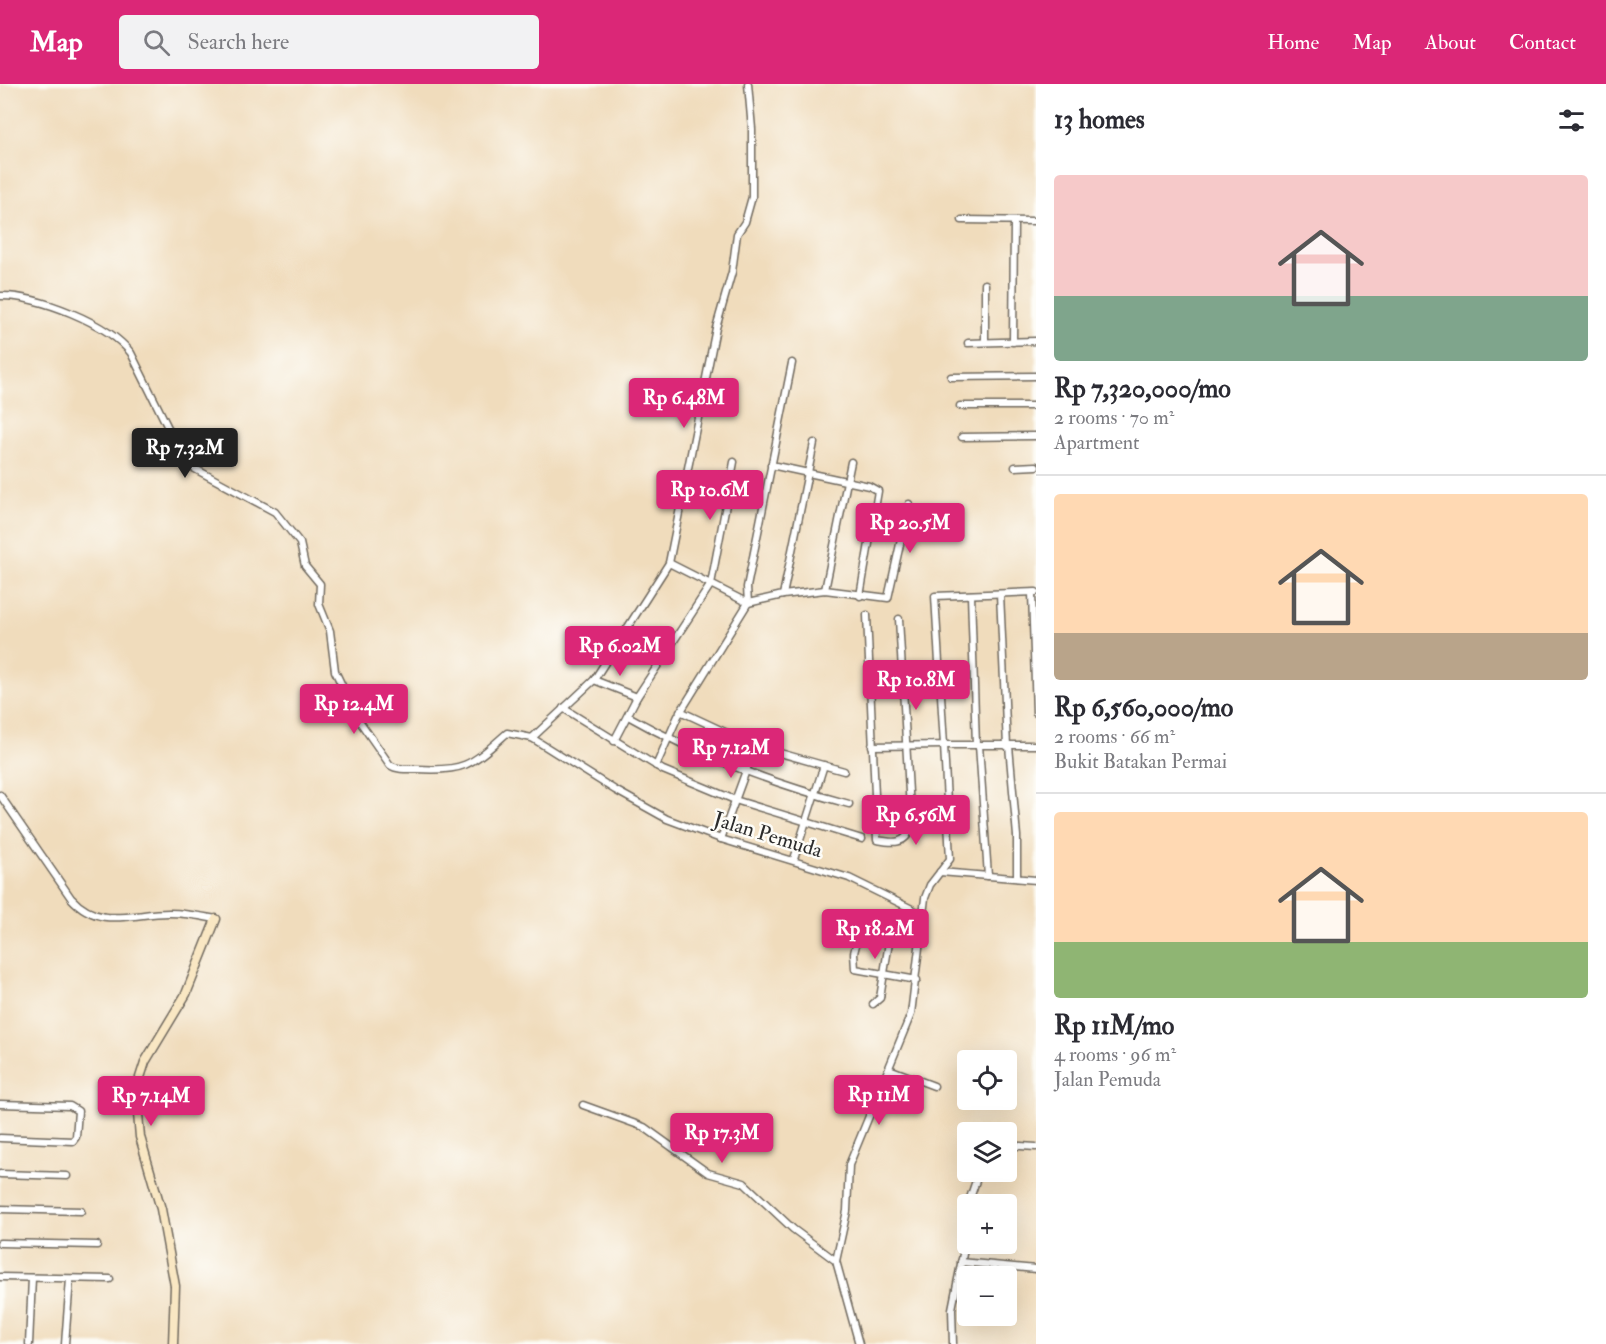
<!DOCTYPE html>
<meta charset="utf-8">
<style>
body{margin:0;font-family:"IM FELL Double Pica",serif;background:#f2f2f3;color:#2b2b33;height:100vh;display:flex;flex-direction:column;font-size:22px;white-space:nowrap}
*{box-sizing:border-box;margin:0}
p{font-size:20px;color:#7c7c81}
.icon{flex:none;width:33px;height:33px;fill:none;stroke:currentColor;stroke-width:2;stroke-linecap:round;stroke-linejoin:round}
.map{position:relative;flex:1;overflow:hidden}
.drawer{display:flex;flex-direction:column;background:#fff;width:570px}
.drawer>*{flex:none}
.fabs{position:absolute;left:957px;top:966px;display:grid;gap:12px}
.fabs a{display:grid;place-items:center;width:60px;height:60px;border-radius:6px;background:#fff;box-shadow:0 6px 24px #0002;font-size:30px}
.price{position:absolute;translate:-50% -51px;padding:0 14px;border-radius:6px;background:#db2777;color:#fff;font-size:20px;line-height:39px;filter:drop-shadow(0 2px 3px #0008)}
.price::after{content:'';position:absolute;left:50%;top:36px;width:18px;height:14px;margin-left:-9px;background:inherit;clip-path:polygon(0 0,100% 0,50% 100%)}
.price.on{background:#222;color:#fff}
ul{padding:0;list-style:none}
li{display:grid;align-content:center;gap:12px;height:318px;padding:0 18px}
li+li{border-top:2px solid #e1e1e2}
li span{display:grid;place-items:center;height:186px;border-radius:6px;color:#555}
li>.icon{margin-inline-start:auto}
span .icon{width:108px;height:108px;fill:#fffc;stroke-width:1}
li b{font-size:26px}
h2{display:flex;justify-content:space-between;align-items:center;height:72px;padding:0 18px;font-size:26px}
header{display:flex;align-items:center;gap:36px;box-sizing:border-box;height:84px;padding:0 30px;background:#db2777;color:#fff}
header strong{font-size:28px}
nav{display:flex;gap:33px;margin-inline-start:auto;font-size:21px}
.search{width:420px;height:54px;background:#f2f2f3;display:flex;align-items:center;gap:15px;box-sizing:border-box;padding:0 21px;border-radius:6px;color:#7c7c81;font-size:22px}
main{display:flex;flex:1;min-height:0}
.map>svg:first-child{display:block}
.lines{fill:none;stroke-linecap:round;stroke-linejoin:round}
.street-casing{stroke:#70695e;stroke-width:9}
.secondary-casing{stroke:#70695e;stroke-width:11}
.street{stroke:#fff;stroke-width:6}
.secondary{stroke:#f9e7c3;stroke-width:8}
.labels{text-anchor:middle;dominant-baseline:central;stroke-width:5;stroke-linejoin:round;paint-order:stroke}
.street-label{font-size:21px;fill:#2b2b2b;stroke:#fdfcf7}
</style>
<header>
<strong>Map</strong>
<div class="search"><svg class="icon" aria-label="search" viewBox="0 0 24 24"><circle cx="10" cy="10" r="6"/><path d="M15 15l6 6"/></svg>Search here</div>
<nav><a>Home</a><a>Map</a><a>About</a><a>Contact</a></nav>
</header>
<main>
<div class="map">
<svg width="1036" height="1260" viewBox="0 0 1036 1260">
<rect width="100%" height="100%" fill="#fdfcf7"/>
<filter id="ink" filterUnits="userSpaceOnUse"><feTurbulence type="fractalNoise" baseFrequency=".0167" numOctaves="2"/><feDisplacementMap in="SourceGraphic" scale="12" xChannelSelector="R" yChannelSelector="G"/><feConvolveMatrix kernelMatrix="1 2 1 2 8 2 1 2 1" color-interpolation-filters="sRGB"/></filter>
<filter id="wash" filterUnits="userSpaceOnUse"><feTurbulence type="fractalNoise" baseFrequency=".008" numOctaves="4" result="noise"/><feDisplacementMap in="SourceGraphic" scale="24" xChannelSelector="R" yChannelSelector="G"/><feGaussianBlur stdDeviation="1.35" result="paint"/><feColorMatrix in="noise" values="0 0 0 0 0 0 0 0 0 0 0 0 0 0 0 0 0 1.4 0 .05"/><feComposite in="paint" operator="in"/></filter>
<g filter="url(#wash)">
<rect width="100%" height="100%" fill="#f0dcbc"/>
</g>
<g filter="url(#ink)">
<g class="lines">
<g class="street-casing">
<g id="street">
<polyline points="962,136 1036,137"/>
<path d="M0,212c37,-1 108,27 131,57l55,111 89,48 25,31 5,23 15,18 -1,20 11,27 5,40 23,48 32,46c7,5 18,4 27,4 49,3 55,-5 90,-36l25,5 83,52 52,29 54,20 128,39 73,36"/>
<polyline points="985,258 985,200"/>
<polyline points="1013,258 1014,137"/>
<polyline points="968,259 1036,257"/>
<polyline points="951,293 1036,292"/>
<polyline points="960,322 1036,322"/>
<polyline points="962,353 1036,352"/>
<polyline points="771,381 869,402 878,407 860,512"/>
<polyline points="1015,383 1036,382"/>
<polyline points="669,479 748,519"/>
<polyline points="825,506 851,378"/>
<polyline points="1032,509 1036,629"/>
<polyline points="1000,510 1007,662"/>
<polyline points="783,511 825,506 888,514 909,420"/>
<polyline points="971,511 976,661"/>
<polyline points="748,519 747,503 792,279"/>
<path d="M867,531l10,225c16,3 29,5 34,-13l-12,-208"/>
<polyline points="594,596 637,613"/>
<polyline points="563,624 663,686 735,716 862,755"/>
<polyline points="680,627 755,662 844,687"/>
<path d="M628,632c70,40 143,67 221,88"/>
<polyline points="532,654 594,596 669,479 716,244 732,188 737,150 745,138 752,113 752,45 748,0"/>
<polyline points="614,657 637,613 711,500 734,378"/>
<polyline points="979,661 988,792"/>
<polyline points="872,662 944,661 935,512 1036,508"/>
<polyline points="1009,662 1017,752 1017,794"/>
<polyline points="656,682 678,632 748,519 783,511 814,359"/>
<path d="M0,711l71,103c29,32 61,15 98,15 16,0 31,3 47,6"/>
<polyline points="721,755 755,662"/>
<polyline points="794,775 824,681"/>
<polyline points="940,788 1036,796"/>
<polyline points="862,836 854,869 855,885 917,896"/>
<polyline points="873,920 880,914 891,846"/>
<polyline points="889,985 934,1002"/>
<polyline points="0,1020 70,1022 78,1027 76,1053 73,1057 0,1054"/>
<polyline points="583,1021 644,1043 708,1089 744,1099 793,1145 836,1177"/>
<polyline points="1006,1061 1036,1063"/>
<polyline points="0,1090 67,1092"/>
<polyline points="968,1120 979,1088"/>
<polyline points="0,1125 81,1127"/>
<polyline points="0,1159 97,1161"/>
<polyline points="961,1178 1036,1185"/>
<polyline points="0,1193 110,1195"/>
<polyline points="29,1260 32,1194"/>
<polyline points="65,1260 70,1195"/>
<polyline points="859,1260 836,1177 847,1127 849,1081 911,930 925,814 930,801 950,775 944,661 1036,661"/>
<polyline points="953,1260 952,1225 964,1165 964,1135 968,1122"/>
</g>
</g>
<g class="secondary-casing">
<polyline id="secondary" points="173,1260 175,1202 161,1125 140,1053 136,1006 145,978 186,910 216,835"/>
</g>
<use href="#street" class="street"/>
<use href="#secondary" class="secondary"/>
</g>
</g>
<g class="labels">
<g class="street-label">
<text transform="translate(768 751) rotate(17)">Jalan Pemuda</text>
</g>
</g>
</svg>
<div class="fabs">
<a><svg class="icon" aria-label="locate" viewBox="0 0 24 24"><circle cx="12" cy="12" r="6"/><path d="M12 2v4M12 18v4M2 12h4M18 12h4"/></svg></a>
<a><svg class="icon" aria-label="layers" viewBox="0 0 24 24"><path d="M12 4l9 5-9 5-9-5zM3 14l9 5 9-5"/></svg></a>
<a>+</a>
<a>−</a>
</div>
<b class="price" style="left:684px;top:345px">Rp 6.48M</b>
<b class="price on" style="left:185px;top:395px">Rp 7.32M</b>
<b class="price" style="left:710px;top:437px">Rp 10.6M</b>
<b class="price" style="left:910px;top:470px">Rp 20.5M</b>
<b class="price" style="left:620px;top:593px">Rp 6.02M</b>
<b class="price" style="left:916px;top:627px">Rp 10.8M</b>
<b class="price" style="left:354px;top:651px">Rp 12.4M</b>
<b class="price" style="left:731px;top:695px">Rp 7.12M</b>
<b class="price" style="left:916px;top:762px">Rp 6.56M</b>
<b class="price" style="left:875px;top:876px">Rp 18.2M</b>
<b class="price" style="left:879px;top:1042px">Rp 11M</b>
<b class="price" style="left:151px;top:1043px">Rp 7.14M</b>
<b class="price" style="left:722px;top:1080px">Rp 17.3M</b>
</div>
<section class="drawer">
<h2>13 homes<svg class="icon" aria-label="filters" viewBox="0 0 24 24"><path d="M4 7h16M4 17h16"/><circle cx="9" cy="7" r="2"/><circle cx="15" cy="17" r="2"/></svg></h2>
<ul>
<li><span style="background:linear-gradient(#f6c9c9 65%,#7fa58c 0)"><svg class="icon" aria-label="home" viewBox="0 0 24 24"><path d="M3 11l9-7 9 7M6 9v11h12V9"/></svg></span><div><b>Rp 7,320,000/mo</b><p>2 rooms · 70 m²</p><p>Apartment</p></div></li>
<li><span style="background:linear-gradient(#ffd9b3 75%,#b9a48a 0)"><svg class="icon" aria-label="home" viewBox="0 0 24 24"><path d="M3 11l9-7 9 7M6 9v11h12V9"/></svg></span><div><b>Rp 6,560,000/mo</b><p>2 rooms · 66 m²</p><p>Bukit Batakan Permai</p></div></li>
<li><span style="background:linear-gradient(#ffd9b3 70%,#8fb573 0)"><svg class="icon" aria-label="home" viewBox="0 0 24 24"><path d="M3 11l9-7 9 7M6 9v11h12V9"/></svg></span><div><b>Rp 11M/mo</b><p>4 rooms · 96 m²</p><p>Jalan Pemuda</p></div></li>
</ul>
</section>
</main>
